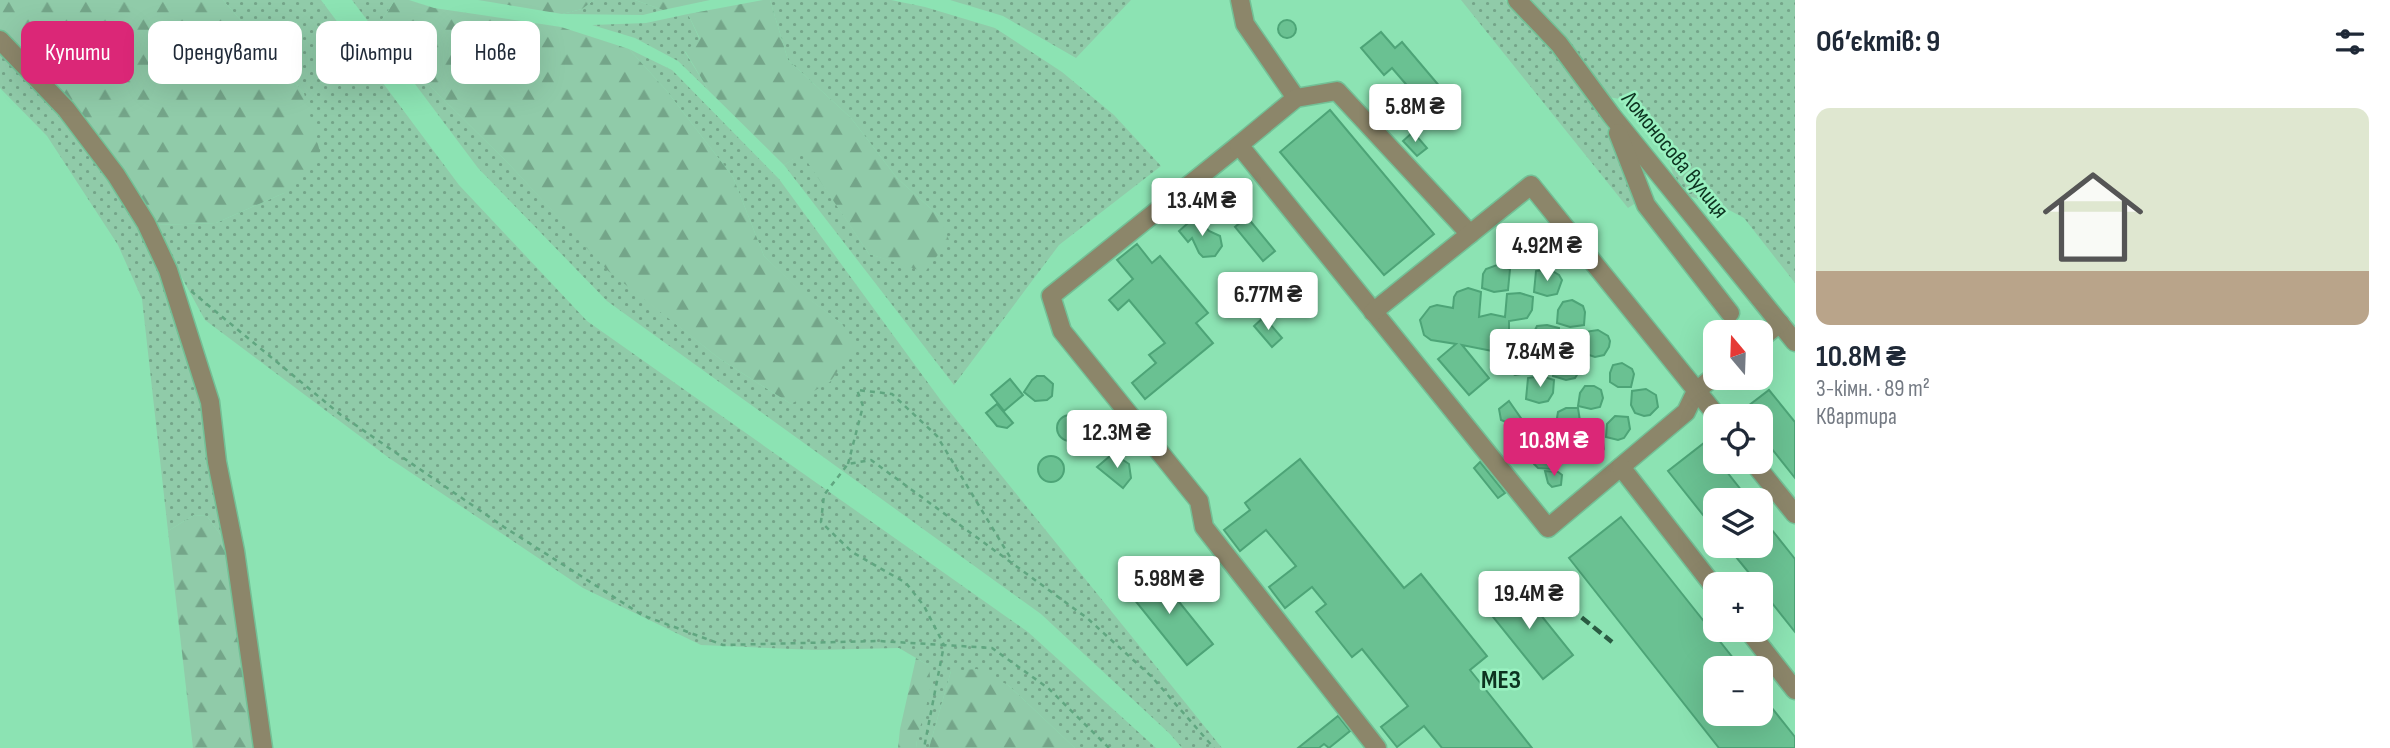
<!DOCTYPE html>
<html lang="uk">
<meta charset="utf-8">
<style>
body{margin:0;font-family:"Sofia Sans Condensed",sans-serif;background:#f6f6f7;color:#1f2937;height:100vh;display:flex;flex-direction:column;font-size:26px;white-space:nowrap}
*{box-sizing:border-box;margin:0}
p{font-size:23px;color:#747a83}
.icon{flex:none;width:38px;height:38px;fill:none;stroke:currentColor;stroke-width:2;stroke-linecap:round;stroke-linejoin:round}
.map{position:relative;flex:1;overflow:hidden}
.panel{display:flex;flex-direction:column;background:#fff;width:595px}
.panel>*{flex:none}
.banner{position:absolute;left:21px;top:21px;width:665px;height:63px;display:flex;gap:14px}
.needle{width:46px;rotate:341deg}
.fabs{position:absolute;left:1703px;top:320px;display:grid;gap:14px}
.fabs a{display:grid;place-items:center;width:70px;height:70px;border-radius:14px;background:#fff;box-shadow:0 7px 28px #0002;font-size:35px}
.price{position:absolute;translate:-50% -60px;padding:0 16px;border-radius:7px;background:#fff;color:#222;font-size:23px;line-height:46px;filter:drop-shadow(0 2px 4px #0008)}
.price::after{content:'';position:absolute;left:50%;top:42px;width:21px;height:16px;margin-left:-10px;background:inherit;clip-path:polygon(0 0,100% 0,50% 100%)}
.price.active{background:#db2777;color:#fff}
ul{padding:0;list-style:none}
li{display:grid;align-content:center;gap:14px;height:371px;padding:0 21px}
li+li{border-top:2px solid #e0e1e3}
li span{display:grid;place-items:center;height:217px;border-radius:14px;color:#555}
li>.icon{margin-inline-start:auto}
span .icon{width:126px;height:126px;fill:#fffc;stroke-width:1}
li b{font-size:30px}
h2{display:flex;justify-content:space-between;align-items:center;height:84px;padding:0 21px;font-size:30px}
.pill{padding:0 24px;border-radius:14px;background:#fff;box-shadow:0 7px 28px #0002;font-size:24px;line-height:63px}
.pill.active{background:#db2777;color:#fff}
main{display:flex;flex:1;min-height:0}
.map>svg:first-child{display:block}
.grass{fill:url(#grass-dots)}
.forest{fill:url(#forest-firs)}
.building{fill:#6ac192;stroke:#4da477;stroke-width:2}
.lines{fill:none;stroke-linecap:round;stroke-linejoin:round}
.minor-casing{stroke:#73c096;stroke-width:21}
.path{stroke:#60a680;stroke-width:2.5;stroke-dasharray:5 5;stroke-linecap:butt}
.minor{stroke:#8c866a;stroke-width:18}
.rail{stroke:#2a5b42;stroke-width:4.5;stroke-dasharray:10 5;stroke-linecap:butt}
.labels{text-anchor:middle;dominant-baseline:central;stroke-width:5;stroke-linejoin:round;paint-order:stroke}
.street-label{font-size:23px;fill:#0d3320;stroke:#99f1c0}
.quarter-label{font-size:26px;font-weight:bold;fill:#0d3320;stroke:#99f1c0}
</style>
<main>
<div class="map">
<svg width="1795" height="748" viewBox="0 0 1795 748">
<defs>
<pattern id="grass-dots" width="8" height="8" patternUnits="userSpaceOnUse" patternTransform="scale(1.75)"><rect width="8" height="8" fill="#90cba9"/><path d="M2 2h.1M6 6h.1" fill="none" stroke="#74a589" stroke-width="1.8" stroke-linecap="round"/></pattern>
<pattern id="forest-firs" width="22" height="20" patternUnits="userSpaceOnUse" patternTransform="scale(1.75)"><rect width="22" height="20" fill="#90cba9"/><path d="M5 1l3.5 6h-7zM16 11l3.5 6h-7z" fill="#74a589"/></pattern>
</defs>
<rect width="100%" height="100%" fill="#8ce3b3"/>
<g class="grass">
<polygon points="223,0 321,0 459,185 587,321 1028,632 1156,748 1075,748 1008,685 951,671 929,748 916,748 918,731 927,701 928,665 899,648 815,650 701,645 583,588 389,458 205,320 153,225 216,223 284,193 304,93"/>
<polygon points="352,0 395,0 381,21 413,52 431,87 507,162 607,269 720,359 791,404 842,324 805,296 764,256 733,177 666,90 629,49 672,70 779,179 942,402 1222,748 1182,748 1170,734 1041,614 607,301 478,168"/>
<polygon points="594,0 635,0 663,10 643,15 562,14 582,9"/>
<polygon points="770,0 891,0 925,7 995,28 1062,72 1114,115 1161,166 1059,245 954,385 784,165 802,153 869,254 925,271 939,216 897,178 851,118 788,60"/>
<polygon points="950,0 1131,0 1076,58 1003,16"/>
<polygon points="1461,0 1505,0 1554,52 1604,118 1639,201 1628,208"/>
<polygon points="1531,0 1795,0 1795,283 1744,218 1714,202 1691,197 1673,174 1657,125 1639,102 1608,97 1567,39"/>
<polygon points="688,14 700,40 685,52 709,91 678,61 635,38 592,25 646,23"/>
<polygon points="0,48 62,113 142,227 163,273 203,402 231,549 207,516 194,515 168,531 142,299 118,245 47,136 0,88"/>
</g>
<g class="forest">
<polygon points="0,0 223,0 304,93 320,152 284,193 216,223 153,225 71,104 0,31"/>
<polygon points="395,0 409,0 434,8 561,27 629,49 666,90 733,177 764,256 807,297 842,324 856,345 830,382 791,404 720,359 607,270 507,162 431,87 413,52 381,21"/>
<polygon points="478,0 594,0 582,9 562,14"/>
<polygon points="635,0 710,0 663,10"/>
<polygon points="763,0 770,0 788,60 851,118 897,178 939,216 949,240 925,272 869,254 802,154 784,165 709,91 685,51 700,39 688,14"/>
<polygon points="194,515 207,516 231,549 259,748 193,748 168,531"/>
<path d="M916,658l12,7c8,28 -9,55 -12,83h-18l2,-19z"/>
<polygon points="977,669 1008,685 1075,748 929,748 951,671"/>
</g>
<g class="building">
<circle cx="1287" cy="29" r="9"/>
<polygon points="1381,32 1395,48 1402,42 1441,88 1423,104 1392,68 1384,75 1361,48"/>
<polygon points="1330,110 1434,234 1384,275 1280,152"/>
<polygon points="1413,132 1427,148 1417,156 1403,141"/>
<polygon points="1196,216 1209,231 1220,236 1222,246 1215,256 1203,257 1199,253 1192,238 1188,242 1179,231"/>
<polygon points="1247,217 1275,251 1263,261 1235,227"/>
<polygon points="1527,241 1537,247 1539,253 1538,266 1525,268 1512,264 1513,251 1516,245"/>
<polygon points="1137,244 1152,263 1160,256 1208,313 1196,323 1213,343 1145,399 1132,383 1156,363 1149,355 1165,343 1129,300 1118,310 1109,300 1133,279 1117,260"/>
<polygon points="1497,265 1510,269 1508,290 1494,292 1482,288 1483,274 1486,269"/>
<polygon points="1549,269 1559,275 1562,280 1557,294 1547,296 1534,292 1536,271"/>
<polygon points="1468,288 1481,292 1479,317 1491,314 1505,317 1507,294 1520,293 1533,297 1532,310 1527,318 1509,321 1509,336 1506,344 1530,353 1528,373 1515,375 1505,369 1503,364 1504,347 1492,351 1462,345 1489,378 1469,395 1438,359 1456,344 1431,340 1424,335 1420,320 1430,307 1437,305 1453,308 1454,297 1457,292"/>
<polygon points="1572,300 1583,306 1585,312 1584,325 1570,327 1557,323 1558,310 1563,302"/>
<polygon points="1264,317 1282,338 1272,347 1254,326"/>
<polygon points="1547,325 1559,328 1558,349 1544,351 1531,347 1533,334 1537,326"/>
<polygon points="1598,330 1608,336 1610,341 1609,347 1604,355 1595,357 1583,353 1584,332"/>
<polygon points="1568,353 1581,357 1580,370 1575,378 1566,380 1553,376 1555,355"/>
<polygon points="1622,363 1632,369 1634,374 1631,387 1618,387 1610,382 1610,373 1613,365"/>
<polygon points="1037,376 1044,376 1053,384 1052,396 1047,400 1035,401 1024,392 1032,380"/>
<polygon points="1541,376 1554,380 1553,393 1548,401 1539,403 1526,399 1528,378"/>
<polygon points="1010,379 1023,395 1004,411 991,395"/>
<polygon points="1585,386 1594,386 1601,390 1603,398 1600,407 1591,409 1578,406 1580,393"/>
<polygon points="1646,389 1656,395 1658,407 1650,415 1644,416 1635,413 1631,405 1632,391"/>
<polygon points="1769,390 1795,422 1795,478 1760,434 1760,416 1735,416"/>
<polygon points="1509,401 1523,421 1530,427 1535,424 1542,431 1541,440 1534,452 1521,448 1517,444 1516,426 1501,420 1499,409"/>
<polygon points="997,404 1013,423 1007,428 997,426 986,413"/>
<polygon points="1566,408 1578,408 1580,421 1577,429 1569,431 1556,424 1558,412"/>
<circle cx="1070" cy="428" r="13"/>
<polygon points="1615,416 1628,417 1630,429 1624,438 1618,440 1606,437 1607,424"/>
<polygon points="1582,436 1602,436 1604,449 1598,458 1592,459 1583,454 1581,449"/>
<polygon points="1704,443 1715,457 1715,462 1719,462 1749,500 1715,500 1715,530 1668,471"/>
<polygon points="1538,447 1548,456 1551,469 1538,468 1534,464 1533,460"/>
<polygon points="1110,456 1117,456 1129,464 1131,478 1123,488 1097,467"/>
<circle cx="1051" cy="469" r="13"/>
<polygon points="1300,459 1404,588 1421,574 1487,656 1470,670 1532,748 1442,748 1424,726 1397,747 1381,727 1408,706 1362,649 1352,657 1316,612 1326,604 1312,587 1285,608 1269,587 1296,566 1266,530 1240,551 1224,530 1250,510 1245,503"/>
<polygon points="1480,462 1505,493 1498,498 1474,468"/>
<polygon points="1545,471 1558,472 1562,475 1561,485 1552,487 1548,483"/>
<polygon points="1760,515 1795,559 1795,632 1760,588 1760,584 1758,584 1727,546 1760,546"/>
<polygon points="1621,517 1741,668 1715,668 1715,714 1760,714 1760,693 1795,737 1795,748 1719,748 1569,558"/>
<polygon points="1151,567 1213,644 1187,665 1125,588"/>
<polygon points="1515,583 1573,655 1543,679 1485,607"/>
<polygon points="1338,716 1350,731 1329,748 1324,744 1319,748 1298,748"/>
</g>
<g class="lines">
<g class="minor-casing">
<g id="minor">
<polyline points="1240,0 1245,24 1296,98"/>
<polyline points="1517,0 1559,44 1612,116 1795,342"/>
<polyline points="0,40 66,109 116,175 146,223 168,270 210,402 217,462 235,551 263,748"/>
<polyline points="1618,133 1646,205 1730,313"/>
<polyline points="1239,145 1051,296 1062,331 1199,501 1204,527 1377,748"/>
<polyline points="1470,234 1337,91 1296,98 1239,145 1548,528 1686,412 1696,391 1715,376"/>
<polyline points="1373,312 1531,185 1717,416"/>
<polyline points="1760,339 1780,323"/>
<polyline points="1753,462 1795,514"/>
<polyline points="1621,467 1715,588"/>
<polyline points="1748,630 1795,690"/>
</g>
</g>
<g class="path">
<polyline points="191,291 341,415 504,527 642,615 723,645 879,641 944,645 924,748"/>
<polyline points="848,464 863,406 857,390 892,394 937,436 1013,562"/>
<polyline points="1109,748 1048,688 992,648 944,645 924,606 906,583 852,552 821,522 824,495 848,464 871,460 1087,618 1152,677 1214,748"/>
</g>
<use href="#minor" class="minor"/>
<polyline class="rail" points="1570,608 1612,642"/>
</g>
<g class="labels">
<g class="street-label">
<text transform="translate(1675 155) rotate(51)">Ломоносова вулиця</text>
</g>
<g class="quarter-label">
<text x="1501" y="680">МЕЗ</text>
</g>
</g>
</svg>
<div class="fabs">
<a><svg class="needle" viewBox="-14 -14 28 28"><path d="M0-13l5 13h-10z" fill="#e53935"/><path d="M0 13l5-13h-10z" fill="#747a83"/></svg></a>
<a><svg class="icon" aria-label="locate" viewBox="0 0 24 24"><circle cx="12" cy="12" r="6"/><path d="M12 2v4M12 18v4M2 12h4M18 12h4"/></svg></a>
<a><svg class="icon" aria-label="layers" viewBox="0 0 24 24"><path d="M12 4l9 5-9 5-9-5zM3 14l9 5 9-5"/></svg></a>
<a>+</a>
<a>−</a>
</div>
<b class="price" style="left:1415px;top:144px">5.8M ₴</b>
<b class="price" style="left:1202px;top:238px">13.4M ₴</b>
<b class="price" style="left:1547px;top:283px">4.92M ₴</b>
<b class="price" style="left:1268px;top:332px">6.77M ₴</b>
<b class="price" style="left:1540px;top:389px">7.84M ₴</b>
<b class="price" style="left:1117px;top:470px">12.3M ₴</b>
<b class="price active" style="left:1554px;top:478px">10.8M ₴</b>
<b class="price" style="left:1169px;top:616px">5.98M ₴</b>
<b class="price" style="left:1529px;top:631px">19.4M ₴</b>
<div class="banner">
<a class="pill active">Купити</a>
<a class="pill">Орендувати</a>
<a class="pill">Фільтри</a>
<a class="pill">Нове</a>
</div>
</div>
<section class="panel">
<h2>Об’єктів: 9<svg class="icon" aria-label="filters" viewBox="0 0 24 24"><path d="M4 7h16M4 17h16"/><circle cx="9" cy="7" r="2"/><circle cx="15" cy="17" r="2"/></svg></h2>
<ul>
<li><span style="background:linear-gradient(#dfe7d0 75%,#b9a48a 0)"><svg class="icon" aria-label="home" viewBox="0 0 24 24"><path d="M3 11l9-7 9 7M6 9v11h12V9"/></svg></span><div><b>10.8M ₴</b><p>3-кімн. · 89 m²</p><p>Квартира</p></div></li>
</ul>
</section>
</main>
